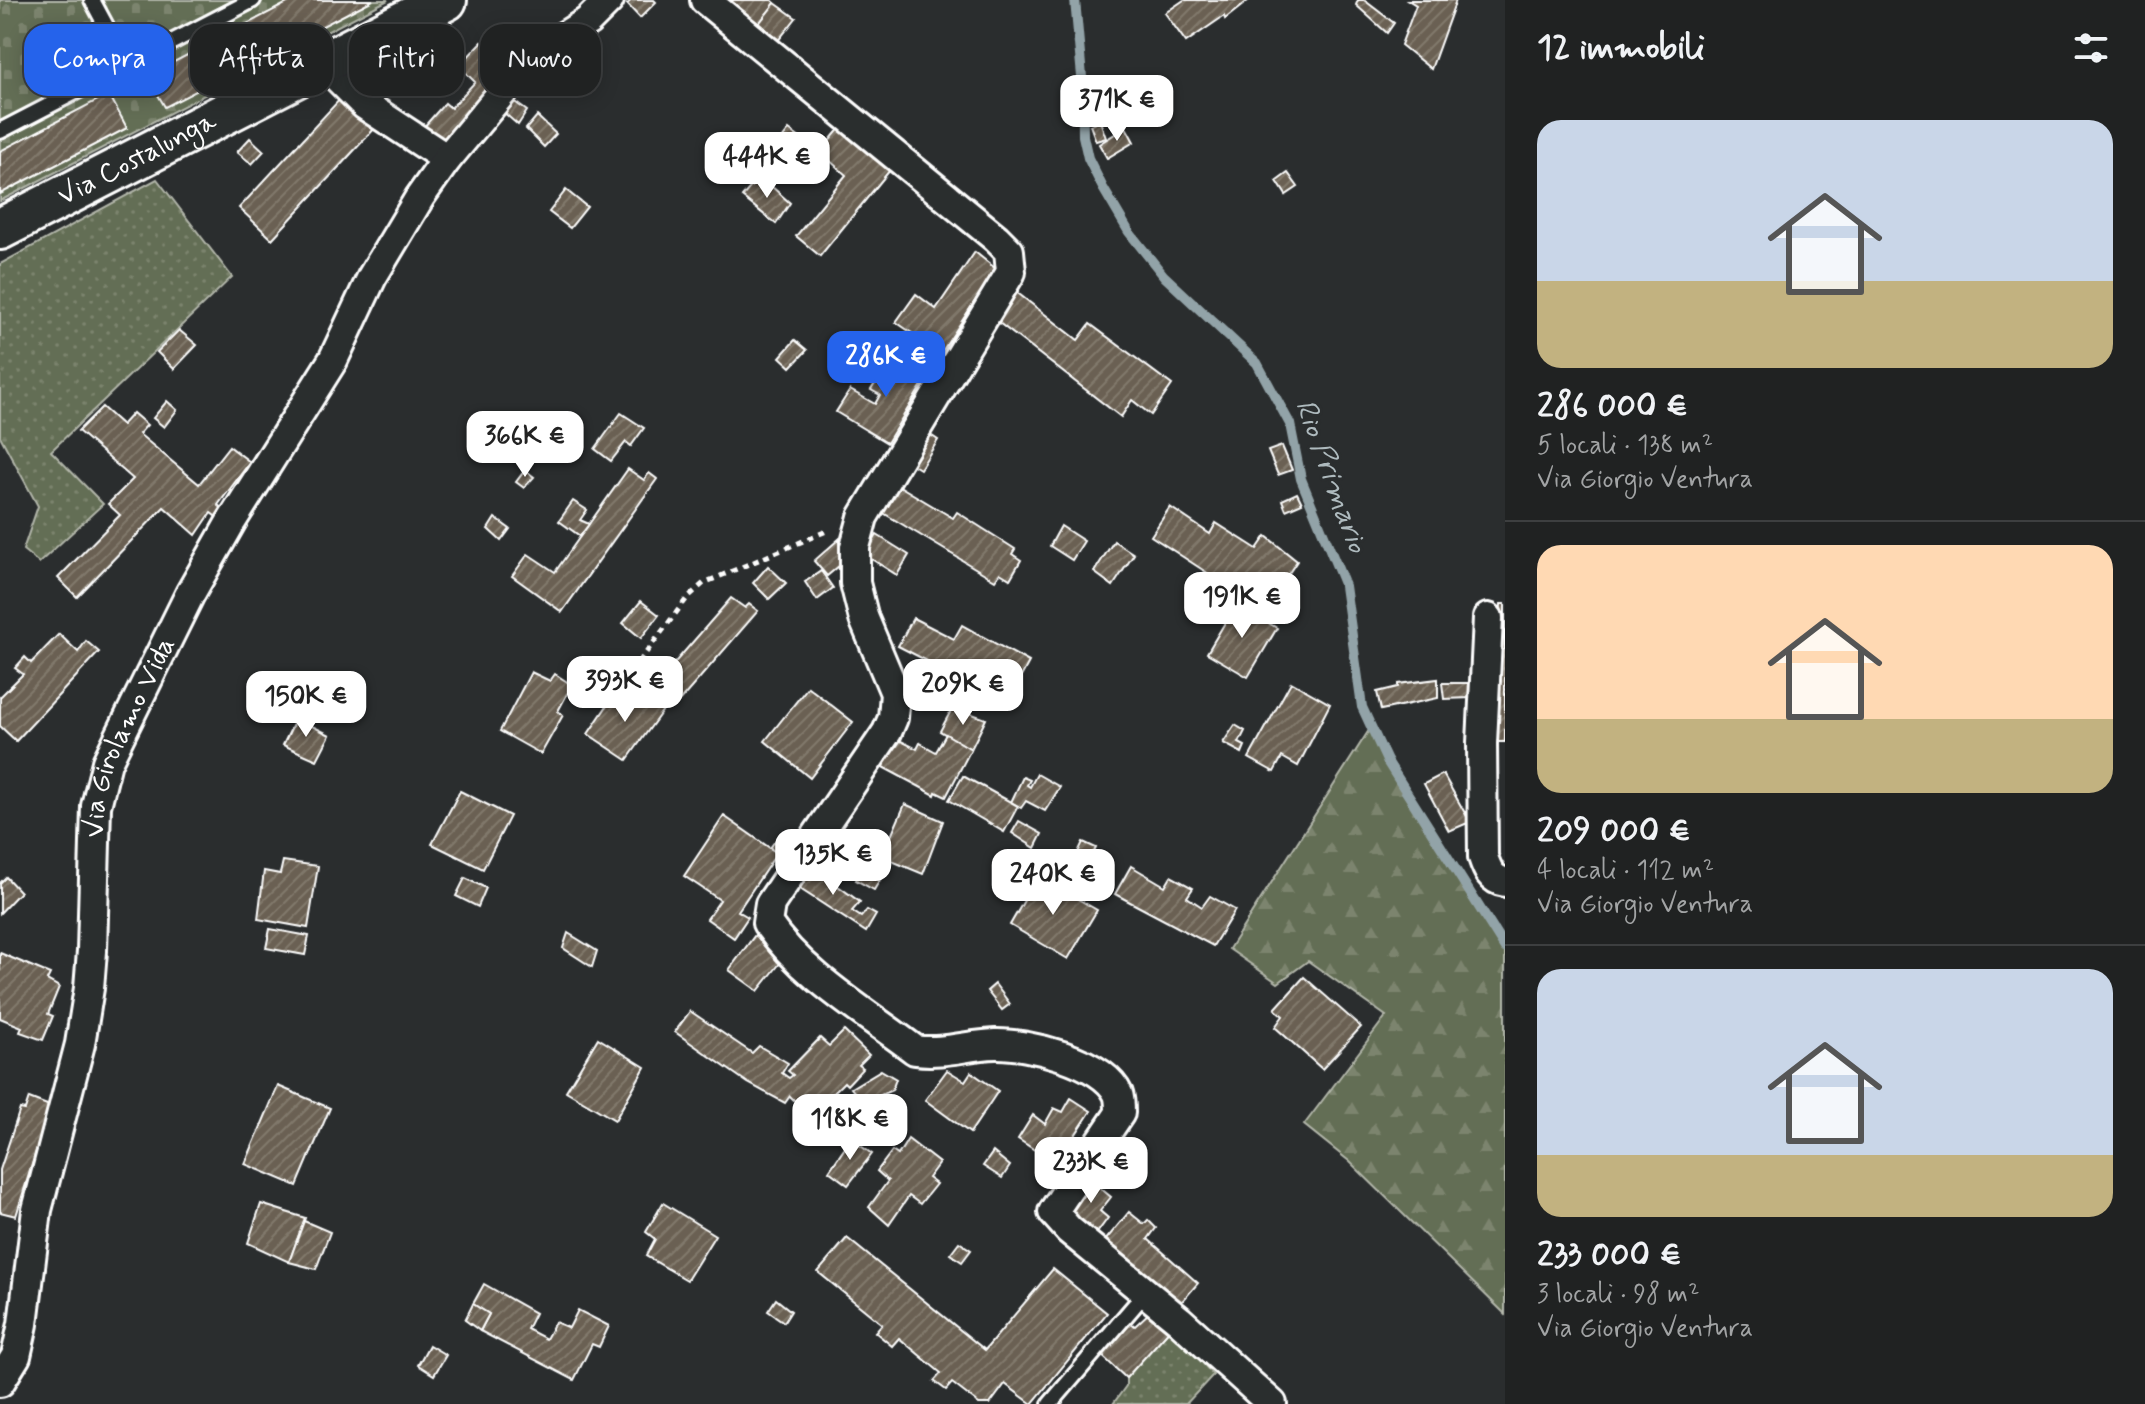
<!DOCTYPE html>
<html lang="it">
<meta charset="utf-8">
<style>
body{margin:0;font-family:Mynerve,sans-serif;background:#282a2a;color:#f1f3f6;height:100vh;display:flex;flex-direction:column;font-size:30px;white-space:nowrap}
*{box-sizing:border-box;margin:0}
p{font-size:26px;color:#a2a4a5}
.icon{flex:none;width:44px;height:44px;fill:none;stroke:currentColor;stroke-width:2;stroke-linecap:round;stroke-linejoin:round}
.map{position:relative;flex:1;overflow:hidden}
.side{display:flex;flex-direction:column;background:#202222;width:640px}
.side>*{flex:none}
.hud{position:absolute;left:24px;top:24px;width:760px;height:72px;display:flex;gap:16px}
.price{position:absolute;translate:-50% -68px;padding:0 18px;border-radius:16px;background:#fff;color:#222;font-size:26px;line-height:52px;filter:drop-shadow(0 2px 4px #0008)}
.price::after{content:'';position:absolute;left:50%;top:48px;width:24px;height:18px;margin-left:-12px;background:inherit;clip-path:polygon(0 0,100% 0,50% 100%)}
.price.selected{background:#2563eb;color:#fff}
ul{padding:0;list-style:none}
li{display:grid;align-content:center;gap:16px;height:424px;padding:0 32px}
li+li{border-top:2px solid #3d3f40}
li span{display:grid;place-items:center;height:248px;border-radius:24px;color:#555}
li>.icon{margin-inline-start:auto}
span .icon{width:144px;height:144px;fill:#fffc;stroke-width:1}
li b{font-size:34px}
h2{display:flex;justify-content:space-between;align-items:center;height:96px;padding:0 32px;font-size:34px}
.chip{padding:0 28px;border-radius:24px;background:#202222;box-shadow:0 4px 20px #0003,0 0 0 2px #3d3f40;font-size:28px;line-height:72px}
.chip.selected{background:#2563eb;color:#fff}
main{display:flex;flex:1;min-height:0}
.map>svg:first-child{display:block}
.grass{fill:url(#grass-dots);stroke:#b2b6aa;stroke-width:2}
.forest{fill:url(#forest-firs);stroke:#b2b6aa;stroke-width:2}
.cemetery{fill:url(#cemetery-stones);stroke:#b2b6aa;stroke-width:2}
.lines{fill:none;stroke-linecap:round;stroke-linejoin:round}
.stream{stroke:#92a3a8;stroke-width:10}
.building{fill:url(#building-hatch);stroke:#fff;stroke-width:2}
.lane-casing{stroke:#fff;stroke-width:20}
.street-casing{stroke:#fff;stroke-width:34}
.secondary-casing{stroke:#fff;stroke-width:46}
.path{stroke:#fff;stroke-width:5;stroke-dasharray:6 6;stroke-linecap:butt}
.lane{stroke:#2a2d2e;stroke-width:14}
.street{stroke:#2a2d2e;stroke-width:28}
.secondary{stroke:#2a2d2e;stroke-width:40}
.labels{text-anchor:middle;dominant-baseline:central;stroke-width:6;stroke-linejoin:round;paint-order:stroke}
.street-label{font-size:28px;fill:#fff;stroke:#2a2d2e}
.water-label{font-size:30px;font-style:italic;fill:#aebabe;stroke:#2a2d2e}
</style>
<main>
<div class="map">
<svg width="1505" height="1404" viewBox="0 0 1505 1404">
<defs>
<pattern id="grass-dots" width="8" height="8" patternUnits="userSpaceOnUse" patternTransform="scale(2)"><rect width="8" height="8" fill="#646e55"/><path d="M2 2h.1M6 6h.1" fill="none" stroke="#7b846e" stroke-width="1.8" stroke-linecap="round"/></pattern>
<pattern id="forest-firs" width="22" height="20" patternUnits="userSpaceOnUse" patternTransform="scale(2)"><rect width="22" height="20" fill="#646e55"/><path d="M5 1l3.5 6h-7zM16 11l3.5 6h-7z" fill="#7b846e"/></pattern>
<pattern id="cemetery-stones" width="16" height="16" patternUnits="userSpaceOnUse" patternTransform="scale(2)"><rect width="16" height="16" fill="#646e55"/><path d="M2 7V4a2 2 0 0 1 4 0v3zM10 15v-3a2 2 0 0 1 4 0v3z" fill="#7b846e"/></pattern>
<pattern id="building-hatch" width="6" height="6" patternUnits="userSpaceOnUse" patternTransform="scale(2)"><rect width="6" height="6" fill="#6b6152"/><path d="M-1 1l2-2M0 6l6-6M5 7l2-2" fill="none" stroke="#81796c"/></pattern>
</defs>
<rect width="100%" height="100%" fill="#2a2d2e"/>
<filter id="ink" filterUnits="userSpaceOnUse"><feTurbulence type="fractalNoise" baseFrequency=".0125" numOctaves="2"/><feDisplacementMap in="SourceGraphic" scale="16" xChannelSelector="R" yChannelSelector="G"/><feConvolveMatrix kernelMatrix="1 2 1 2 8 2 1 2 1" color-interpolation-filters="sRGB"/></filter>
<g filter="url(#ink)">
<g class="grass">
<polygon points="157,179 232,277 51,451 103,504 39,563 23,550 38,506 0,436 0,264"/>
<polygon points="1172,1327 1213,1375 1186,1404 1113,1404 1126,1386 1126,1378"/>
</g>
<polygon class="forest" points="1371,727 1387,761 1505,948 1505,1314 1349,1161 1304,1125 1386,1016 1308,961 1278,983 1229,949"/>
<polygon class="cemetery" points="0,0 388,0 0,201"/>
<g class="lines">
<polyline class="stream" points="1075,0 1082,77 1083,136 1088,158 1103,188 1129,232 1164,276 1257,363 1290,424 1301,479 1345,586 1362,707 1387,761 1505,948"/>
</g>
<g class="building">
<polygon points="293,0 373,0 165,107 147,76"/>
<polygon points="632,0 654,0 656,2 640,18 627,4"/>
<polygon points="725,0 772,0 775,3 757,26"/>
<polygon points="1184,0 1249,0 1225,19 1224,16 1186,42 1165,13"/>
<polygon points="1358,0 1364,0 1394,23 1387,33 1356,5"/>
<polygon points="1408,0 1456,0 1431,69 1401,45 1416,5"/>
<polygon points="775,3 796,18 777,42 757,26"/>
<polygon points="515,38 523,45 512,57 504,50"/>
<polygon points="482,42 511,70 443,140 422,129 445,103 451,108 475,82 459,66"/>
<polygon points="109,94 127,128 0,194 0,151"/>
<polygon points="341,98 376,127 272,239 239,208"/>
<polygon points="512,100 527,111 518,125 502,111"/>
<polygon points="537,116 556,134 544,147 526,129"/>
<polygon points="1100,121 1106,138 1096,141 1090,125"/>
<polygon points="841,127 890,170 820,256 796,236 846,175 820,152"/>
<polygon points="1126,127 1134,142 1107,158 1099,144"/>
<polygon points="789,130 808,144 794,162 775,148"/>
<polygon points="250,138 264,151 252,164 237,152"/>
<polygon points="1288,173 1298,187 1286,195 1277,181"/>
<polygon points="760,176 790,203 776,224 742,197"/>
<polygon points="566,190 587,207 570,228 549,212"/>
<polygon points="975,252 996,269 941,353 896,322 916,294 936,309"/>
<polygon points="1015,291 1078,340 1090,324 1172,385 1151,415 1132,400 1121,417 994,319"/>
<polygon points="179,330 197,345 174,369 157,352"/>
<polygon points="795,340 807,350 791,367 780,357"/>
<polygon points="904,355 930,372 887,443 836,412 850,390 875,404 880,395 871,390 888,363 896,368"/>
<polygon points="167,401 177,410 164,427 153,418"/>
<polygon points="102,407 122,425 133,413 147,425 139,434 199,484 229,446 250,462 218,505 224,510 219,519 211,513 196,535 164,507 77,597 58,578 120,515 108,504 133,479 78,431"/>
<polygon points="621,413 644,428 631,446 626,442 611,461 595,449"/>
<polygon points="926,432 938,440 920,469 907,461"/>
<polygon points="1282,446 1292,470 1278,475 1268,451"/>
<polygon points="628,469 644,480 649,473 657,479 562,612 512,576 528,554 555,572"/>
<polygon points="525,470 534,477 524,488 516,482"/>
<polygon points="896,484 953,518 957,512 1015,549 1012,554 1021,560 1010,579 1000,573 995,580 880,511"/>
<polygon points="1297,493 1302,503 1286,510 1282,500"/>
<polygon points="573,501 587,510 580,520 589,524 580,536 559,521"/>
<polygon points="1170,507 1210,534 1216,523 1257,549 1266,536 1297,561 1275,594 1245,578 1235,591 1151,536"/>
<polygon points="495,518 510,529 501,541 488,529"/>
<polygon points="1061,526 1084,541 1072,560 1050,546"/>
<polygon points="877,535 909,555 897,575 865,555"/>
<polygon points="839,539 839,566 827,576 814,561"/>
<polygon points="1114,541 1134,554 1113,586 1094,572"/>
<polygon points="768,566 786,583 769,599 753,583"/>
<polygon points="821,571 833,588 817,600 805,582"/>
<polygon points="731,598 745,608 749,604 758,611 678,703 657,683"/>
<polygon points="641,601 659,615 641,638 623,623"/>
<polygon points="1236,604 1277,628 1248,677 1207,653"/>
<polygon points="1501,604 1505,604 1505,742 1495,742"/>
<polygon points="913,618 954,639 962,625 1029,662 1012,694 972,672 966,681 898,646"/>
<polygon points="59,634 78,652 86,641 99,652 16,741 0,726 0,697 23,674 15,668 25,657 31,663"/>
<polygon points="531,672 550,681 555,674 572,685 558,711 563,715 541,754 500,731"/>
<polygon points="1438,679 1438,698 1381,710 1377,692 1398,687 1398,684"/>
<polygon points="1291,682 1330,704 1298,766 1282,757 1274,772 1249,758"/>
<polygon points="1442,683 1471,683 1471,698 1444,699"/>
<polygon points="808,687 853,722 810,778 765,741"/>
<polygon points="615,694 629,705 639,694 663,710 627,760 588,734"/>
<polygon points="953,707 986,719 971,749 940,731"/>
<polygon points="296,718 330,735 317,760 283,745"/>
<polygon points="1235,725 1245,731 1239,743 1245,746 1242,753 1223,743"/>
<polygon points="946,734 971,749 946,797 936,792 935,795 879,765 895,738 917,749 920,743 936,752"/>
<polygon points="1037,774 1060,787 1045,811 1026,801 1021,808 1011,802 1023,777 1030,780 1027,785 1030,787"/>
<polygon points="1443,774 1470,822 1449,831 1424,784"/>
<polygon points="963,776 1018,806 1004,832 949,800"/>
<polygon points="460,791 510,816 483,869 432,844"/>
<polygon points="905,804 943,821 923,874 882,857"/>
<polygon points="724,816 777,853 738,911 748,917 734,938 707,919 720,900 684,876"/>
<polygon points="1019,821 1042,834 1035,848 1012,833"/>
<polygon points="781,833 798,843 788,859 770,848"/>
<polygon points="1083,842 1096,848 1085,871 1072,865"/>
<polygon points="283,861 318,866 308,928 258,919 264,871 280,874"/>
<polygon points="866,862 884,873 874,890 856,880"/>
<polygon points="809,865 860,902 852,911 861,917 867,910 876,915 866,932 794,885"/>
<polygon points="1131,866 1165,886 1171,876 1193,888 1187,897 1202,907 1210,896 1235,910 1213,946 1115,894"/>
<polygon points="1038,876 1097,910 1068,959 1010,925"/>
<polygon points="6,877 20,892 0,913 0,883"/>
<polygon points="465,878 486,888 478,907 456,896"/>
<polygon points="270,929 309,936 305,955 266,948"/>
<polygon points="568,933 597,951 592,967 563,948"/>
<polygon points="755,935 785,957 758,991 729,970"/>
<polygon points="0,953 50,974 47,980 59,987 48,1014 53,1016 43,1040 20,1032 22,1027 0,1018"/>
<polygon points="1304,977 1361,1027 1322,1069 1275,1027 1283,1016 1275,1009"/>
<polygon points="995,984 1010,1004 1002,1010 987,991"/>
<polygon points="690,1011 752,1053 759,1046 788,1063 782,1073 789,1078 793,1075 788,1071 820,1038 829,1046 844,1031 869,1055 859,1065 863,1068 847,1085 844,1082 810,1116 790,1096 785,1103 748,1083 675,1032"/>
<polygon points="598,1038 645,1067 615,1120 566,1091"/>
<polygon points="881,1070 896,1079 892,1090 863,1103 851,1088"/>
<polygon points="947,1070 965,1081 971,1072 998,1091 970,1133 925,1100"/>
<polygon points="278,1086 330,1108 297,1186 245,1164"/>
<polygon points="29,1098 50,1106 16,1216 0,1212 0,1170 20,1109 25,1110"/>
<polygon points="1071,1098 1091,1111 1056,1164 1018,1139 1033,1115 1045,1124 1054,1108 1063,1112"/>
<polygon points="851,1139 872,1154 848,1185 829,1171"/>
<polygon points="908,1139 939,1163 928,1178 936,1184 920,1204 909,1196 889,1225 869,1207 888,1181 877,1171 892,1151 898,1155"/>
<polygon points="993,1152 1010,1166 1002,1178 983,1166"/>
<polygon points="1087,1177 1111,1197 1100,1211 1108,1218 1097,1233 1069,1210"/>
<polygon points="663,1203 715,1235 687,1280 646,1256 655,1239 646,1232"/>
<polygon points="261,1204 305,1218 289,1262 248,1243"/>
<polygon points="1129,1212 1144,1224 1148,1220 1156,1228 1148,1239 1198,1283 1179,1305 1104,1242"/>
<polygon points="304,1221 330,1232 316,1269 289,1262"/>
<polygon points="847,1238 985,1350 1053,1269 1107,1313 1032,1404 1005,1384 990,1404 979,1404 952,1383 946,1390 934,1381 941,1373 899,1338 892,1346 875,1332 882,1324 818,1272"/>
<polygon points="959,1242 971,1250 962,1262 950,1254"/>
<polygon points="484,1284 535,1313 527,1329 546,1339 555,1322 569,1328 578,1310 609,1326 599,1347 592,1344 574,1380 480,1331 489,1314 473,1304"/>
<polygon points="776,1299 791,1311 784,1322 768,1311"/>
<polygon points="473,1304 489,1314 480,1331 465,1320"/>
<polygon points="1152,1310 1172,1327 1126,1378 1099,1353 1127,1320 1135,1326"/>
<polygon points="429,1345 446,1355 434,1375 418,1365"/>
</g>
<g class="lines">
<g class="lane-casing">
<g id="lane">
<polyline points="92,0 127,65"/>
<polyline points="0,131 253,0"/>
<polyline points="1050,1404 1146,1292"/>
</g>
</g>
<g class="street-casing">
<g id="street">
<path d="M705,0l291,238 13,13 2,21 -148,245 -8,30v36l9,36 31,74 -2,25 -6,14 -117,172 -3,19c35,52 98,89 148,127 28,4 52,-5 80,-6 33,-1 108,17 123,50 2,5 2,13 2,19l-67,99 16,18 110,90 93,84"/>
<polyline points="324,64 365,105 447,159"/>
<path d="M1488,618l-6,125 1,114c4,12 8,23 22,25"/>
<path id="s1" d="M0,1382l16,-26 7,-32 14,-114 43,-166 9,-56 3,-37 4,-145 11,-44 83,-168 41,-72 102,-162 39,-83 48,-80 27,-38 59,-71 49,-46 33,-21 21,-21"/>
</g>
</g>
<g class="secondary-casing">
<g id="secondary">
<path id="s2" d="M0,229l446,-229"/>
</g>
</g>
<polyline class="path" points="639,662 688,597 704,583 829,530"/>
<use href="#lane" class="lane"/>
<use href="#street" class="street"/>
<use href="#secondary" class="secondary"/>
</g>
</g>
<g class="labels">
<g class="street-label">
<text stroke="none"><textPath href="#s2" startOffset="154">Via Costalunga</textPath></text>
<text stroke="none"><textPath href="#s1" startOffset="664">Via Girolamo Vida</textPath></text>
</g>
<g class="water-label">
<text transform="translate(1331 476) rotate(70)">Rio Primario</text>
</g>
</g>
</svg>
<b class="price" style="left:1117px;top:143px">371K €</b>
<b class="price" style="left:767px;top:200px">444K €</b>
<b class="price selected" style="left:886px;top:399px">286K €</b>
<b class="price" style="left:525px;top:479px">366K €</b>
<b class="price" style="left:1242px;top:640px">191K €</b>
<b class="price" style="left:625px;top:724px">393K €</b>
<b class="price" style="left:963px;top:727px">209K €</b>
<b class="price" style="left:306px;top:739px">150K €</b>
<b class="price" style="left:833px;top:897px">135K €</b>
<b class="price" style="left:1053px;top:917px">240K €</b>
<b class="price" style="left:850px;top:1162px">118K €</b>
<b class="price" style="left:1091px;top:1205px">233K €</b>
<div class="hud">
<a class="chip selected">Compra</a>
<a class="chip">Affitta</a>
<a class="chip">Filtri</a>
<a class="chip">Nuovo</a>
</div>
</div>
<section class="side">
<h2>12 immobili<svg class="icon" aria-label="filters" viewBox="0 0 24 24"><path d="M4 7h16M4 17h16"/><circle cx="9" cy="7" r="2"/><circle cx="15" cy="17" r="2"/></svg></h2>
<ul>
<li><span style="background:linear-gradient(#c9d6e8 65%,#c2b280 0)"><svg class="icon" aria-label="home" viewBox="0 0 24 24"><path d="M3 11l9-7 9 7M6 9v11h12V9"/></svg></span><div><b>286 000 €</b><p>5 locali · 138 m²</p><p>Via Giorgio Ventura</p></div></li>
<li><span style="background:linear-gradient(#ffd9b3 70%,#c2b280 0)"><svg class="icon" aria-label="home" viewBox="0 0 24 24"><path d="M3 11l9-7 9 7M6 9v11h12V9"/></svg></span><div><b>209 000 €</b><p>4 locali · 112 m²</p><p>Via Giorgio Ventura</p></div></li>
<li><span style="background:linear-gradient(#c9d6e8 75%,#c2b280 0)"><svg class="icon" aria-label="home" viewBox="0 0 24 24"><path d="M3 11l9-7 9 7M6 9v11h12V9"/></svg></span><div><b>233 000 €</b><p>3 locali · 98 m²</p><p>Via Giorgio Ventura</p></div></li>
</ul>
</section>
</main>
